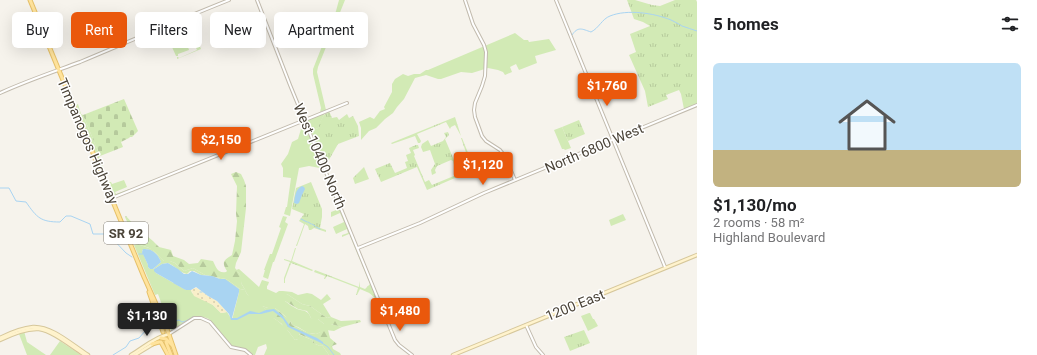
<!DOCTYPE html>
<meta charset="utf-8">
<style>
body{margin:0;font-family:Roboto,sans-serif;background:#f2f2f2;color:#202124;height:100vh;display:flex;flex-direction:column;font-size:15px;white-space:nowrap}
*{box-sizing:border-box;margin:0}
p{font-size:13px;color:#757577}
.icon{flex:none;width:22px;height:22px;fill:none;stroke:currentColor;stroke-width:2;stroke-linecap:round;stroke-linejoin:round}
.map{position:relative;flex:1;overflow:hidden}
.drawer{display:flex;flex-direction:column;background:#fff;width:340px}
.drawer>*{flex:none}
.banner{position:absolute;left:12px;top:12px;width:380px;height:36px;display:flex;gap:8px}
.price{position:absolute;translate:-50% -34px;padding:0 9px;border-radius:4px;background:#ea580c;color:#fff;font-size:13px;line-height:26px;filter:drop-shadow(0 1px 2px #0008)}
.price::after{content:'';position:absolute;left:50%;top:24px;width:12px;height:9px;margin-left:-6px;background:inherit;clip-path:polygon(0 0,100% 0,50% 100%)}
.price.on{background:#222;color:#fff}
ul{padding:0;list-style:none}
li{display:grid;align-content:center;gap:8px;height:212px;padding:0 16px}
li span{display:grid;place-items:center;height:124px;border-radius:6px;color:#555}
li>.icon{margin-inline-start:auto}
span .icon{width:72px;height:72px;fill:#fffc;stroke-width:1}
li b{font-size:17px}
h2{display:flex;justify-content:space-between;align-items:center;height:48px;padding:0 16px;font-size:17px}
.chip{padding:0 14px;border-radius:6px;background:#fff;box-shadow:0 4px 16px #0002;font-size:14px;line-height:36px}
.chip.on{background:#ea580c;color:#fff}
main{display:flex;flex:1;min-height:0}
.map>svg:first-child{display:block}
.grass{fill:#d2eab5;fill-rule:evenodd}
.forest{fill:url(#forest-firs)}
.sand{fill:url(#sand-dots)}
.cemetery{fill:url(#cemetery-stones)}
.park{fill:url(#park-tufts)}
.water{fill:#a9d4f2}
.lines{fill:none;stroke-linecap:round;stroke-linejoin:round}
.stream{stroke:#a9d4f2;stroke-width:1}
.tertiary-casing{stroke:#c2bbae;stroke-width:4}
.secondary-casing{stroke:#d6c79b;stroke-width:4.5}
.primary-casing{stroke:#e6c16a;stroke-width:5}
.tertiary{stroke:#fff;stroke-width:2}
.secondary{stroke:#fff3cd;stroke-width:2.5}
.primary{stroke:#ffe39c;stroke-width:3}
.labels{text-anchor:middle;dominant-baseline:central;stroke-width:3;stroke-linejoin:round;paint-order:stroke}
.shield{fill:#fff;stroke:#817c74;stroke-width:1}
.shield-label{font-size:13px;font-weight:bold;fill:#4b4439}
.street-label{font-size:14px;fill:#4b4439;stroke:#fff}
</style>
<main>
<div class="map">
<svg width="697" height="355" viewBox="0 0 697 355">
<defs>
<pattern id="forest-firs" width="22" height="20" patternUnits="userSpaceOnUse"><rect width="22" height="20" fill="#d2eab5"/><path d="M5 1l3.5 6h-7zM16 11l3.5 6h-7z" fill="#b6ca9c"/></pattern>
<pattern id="sand-dots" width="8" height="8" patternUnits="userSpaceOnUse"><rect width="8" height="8" fill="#f9efc9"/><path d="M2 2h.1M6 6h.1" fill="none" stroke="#d7cead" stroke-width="1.8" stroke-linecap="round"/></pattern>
<pattern id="cemetery-stones" width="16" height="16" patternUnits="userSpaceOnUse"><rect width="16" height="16" fill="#d2eab5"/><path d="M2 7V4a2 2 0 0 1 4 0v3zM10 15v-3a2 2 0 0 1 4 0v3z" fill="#b6ca9c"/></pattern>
<pattern id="park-tufts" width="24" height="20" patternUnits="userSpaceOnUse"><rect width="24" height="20" fill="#d2eab5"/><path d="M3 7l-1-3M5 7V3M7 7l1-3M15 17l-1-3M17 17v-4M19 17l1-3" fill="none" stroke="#b6ca9c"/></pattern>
</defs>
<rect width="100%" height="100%" fill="#f6f3ec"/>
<g class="grass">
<polygon points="339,0 345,0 318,67 317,72 326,110 320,112 321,108 313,74 313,69 336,11"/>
<polygon points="515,33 524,40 528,40 529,42 549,39 556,50 535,56 537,63 519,70 516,64 510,67 512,72 505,75 503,72 498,70 488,68 472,73 461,72 441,79 438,79 426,75 415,78 404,99 397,107 393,113 385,119 376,128 369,131 361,140 361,128 359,122 370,117 374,119 380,111 385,109 384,107 392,92 392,84 395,79 403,74 408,76 414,74 420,74 426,70 428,70"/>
<polygon points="195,35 201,49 177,59 177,57 178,57 179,58 197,50 191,37 189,38 188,37 178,40 178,42 172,46 170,43 188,36 189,37"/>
<polygon points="186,41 189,50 178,54 178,56 176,56 172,47 177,44 178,45"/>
<polygon points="62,72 76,105 78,104 81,114 83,115 100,156 99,157 109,182 111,182 112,184 124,180 127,187 115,192 116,194 129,189 130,190 116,196 114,196 112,194"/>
<polygon points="325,113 321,121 318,128 311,131 306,121 307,120"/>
<polygon points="306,124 324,167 320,168 309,166 299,168 290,216 284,214 286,207 287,207 291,178 283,177 283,168 281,164 288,154 292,142 298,139 301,129"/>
<polygon points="562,127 571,148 565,150 564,149 562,149 554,130"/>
<polygon points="331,189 333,190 350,232 349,234 342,237 342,235 348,233 347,229 336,234 333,227 344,222 340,213 331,217 331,212 339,209 331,191 330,190 326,192"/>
<polygon points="623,214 626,220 611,226 609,220"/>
<polygon points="283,216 287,217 285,222 288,224 274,262 273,262 268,279 263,277 265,270 264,270 270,254 272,254 281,228 279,227"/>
<path d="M137,244l15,5 12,12h6l5,2 9,8 9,-3 12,7 21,4 14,10 5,1 2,4 2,2 -8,-13 1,-3 -3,-7 -3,-3 3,-1 20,18 3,-7 7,2 -1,3 -1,1v3l9,4 3,-2h4l9,1 6,3 9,-2 5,1 9,6 6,-6 4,5 -8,5 8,13 -4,1 -17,-12 -8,-2 -15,-10 -2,7c4,3 8,6 12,8 7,2 11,1 14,9l7,1 6,5h7l11,3 -8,4 -8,-1 -10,4 -8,-1 -10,-6 -6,-2 -1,-3 -7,-7 -9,-7h-7l-6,-2 3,3v3c4,5 5,4 10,7 8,5 15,14 20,21l3,-1v-5l14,6 1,3 7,3 2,-1 7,10h-65l3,-7 -1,-4 -8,3 -3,8h-2c-10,-10 -14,-4 -23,-10l-21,-26c-14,-7 -25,4 -37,11h-1l-13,-36 -3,1 -21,-50zM144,249c8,0 14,5 17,13l-8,7h-3l-2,-2v-2l-6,-14zM168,263c7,3 12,10 19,11l3,-3h4l7,4 11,1 8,3h3l16,10v3l-7,28 -5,-8 -6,1 -8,-8 -21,-12 -1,-3h-5l-30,-17 -2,-4 8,-5z"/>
<polygon points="589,313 590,313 593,319 594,319 598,326 588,331 581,316"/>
<polygon points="24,331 27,342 46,355 27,355 19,334"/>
<polygon points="60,341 81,355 50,355"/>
</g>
<g class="forest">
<path d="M236,172l5,2 3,6 2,6v22l-5,44 -5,11 -1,5 4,5 4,7 -2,3 3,5 7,7 -2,1 -2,-2 -2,-4 -5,-1 -14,-10 -21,-4 -12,-7 -9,3 -9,-8 -5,-2h-6c-5,-4 -8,-9 -13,-12 -5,-3 -9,-3 -14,-5l-12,-27 1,-1 9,10 18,15 6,6 12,3 2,6 11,4 5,4 9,-1 3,-4 12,2c3,6 5,13 13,11l1,-1c-6,-9 -3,-11 5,-16l3,-14 2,-20 -1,-7 1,-28 -6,-12z"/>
<polygon points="287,294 302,304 310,306 327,318 331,317 341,321 360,320 361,322 342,327 331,324 324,324 318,319 314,320 311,318 309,314 307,311 298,309 285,301 284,296"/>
<path d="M262,306l6,2h7l11,9 3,1 3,7c10,3 21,15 31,5h5l2,8 7,6 -5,2 1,3 7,4 1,2h-12l-7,-10 -2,1 -7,-3 -1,-3 -13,-6 -1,5 -3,1 -6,-8 -2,-2 -2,1 -1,-1 -2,-6 -7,-5 -9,-3 -1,-7 -4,-2z"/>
</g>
<polygon class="sand" points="195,288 197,288 208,296 217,301 227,312 221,313 213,305 194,296 191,290"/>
<polygon class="cemetery" points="124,99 138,131 132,137 130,137 129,138 121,142 123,147 100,156 83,115"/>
<g class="park">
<polygon points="627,0 635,0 652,5 660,6 675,0 696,0 697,2 697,105 684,109 681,94 679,90 666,95 668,99 648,107 645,91 629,55 636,52 630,34 650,26 643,22 634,19"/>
<path d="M329,111l3,7 5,-1 2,3 8,-6 2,4 4,-2 5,10 1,10 -21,8 -12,21 -15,-34 7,-3c2,-6 5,-14 11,-17z"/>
<polygon points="455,117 461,136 455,125 451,127 450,129 446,122 417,134 421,141 420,143 418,143 415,136 392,144 391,143"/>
<polygon points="579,120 585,134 568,141 562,127"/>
<polygon points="448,132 449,135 445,139 454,160 459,159 457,164 454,165 453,161 451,160 437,166 435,170 436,173 432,175 431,170 435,164 430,150 423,152 421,147 422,144 428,140 431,146 443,141 446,137 444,133"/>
<polygon points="461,138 462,138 475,170 464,174 463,172 469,170 470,164"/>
<polygon points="416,145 418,145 419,148 413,150 415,155 414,156 425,182 429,180 432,185 461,173 462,175 427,190 417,167 381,182 375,169 390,163 395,173 407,168 405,162 408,161 406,155 411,153 409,148"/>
<polygon points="364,167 369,179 355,184 353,178"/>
<polygon points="311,182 322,209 322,217 320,228 326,230 326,232 314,228 311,230 309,230 308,226 305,224 297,246 296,246 304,224 299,221 304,214 292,209 296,188"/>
<path d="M350,236h1l28,66 -1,2c-5,-10 -8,-11 -18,-15l-3,6h-1l2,-7 -31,-12 -2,3h-1l1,-3 -11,-4 1,-2 44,17 1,-6v6l5,2 5,-5z"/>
<polygon points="295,248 296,248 292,261 313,270 312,271 291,263 285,279 285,283 284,283 284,278 290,262 284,260 284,259 291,261"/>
<polygon points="584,330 590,343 570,351 564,337"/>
</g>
<g class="water">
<path d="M302,186l2,1 1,2 -3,6 -3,8 -2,1 -3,-1c1,-7 1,-13 8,-17z"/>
<path d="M143,249c9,-1 15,5 18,13l-8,7h-3l-2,-2v-2l-6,-13z"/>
<polygon points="168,263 178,269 184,274 188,274 192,271 201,275 212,276 220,279 225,279 239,289 239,292 232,318 237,318 250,311 259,313 266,310 274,309 282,315 290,326 317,338 323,342 323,344 288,327 283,319 273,311 261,314 249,314 237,320 231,320 229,314 217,301 208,296 196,287 191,290 186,290 156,273 154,271 154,269 162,264"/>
</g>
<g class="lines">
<g class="stream">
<path d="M572,35c6,-9 10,-6 19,-3 8,-4 11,-13 19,-16 17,-7 44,-3 61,4 4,2 8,4 11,6 5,2 10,3 15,5"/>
<path d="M0,188h9l7,13 10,1c11,16 15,20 34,20l6,-6h5l19,8 3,10h15l18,19 6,4"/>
<polyline points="301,219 307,222"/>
<polyline points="308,222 311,224"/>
<polyline points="312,224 315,226"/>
<polyline points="316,227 320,229"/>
<polyline points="139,254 143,254 143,253"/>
<polyline points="174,283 185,289"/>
<polyline points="200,292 202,292"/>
<polyline points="170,325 175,321 179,320 182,322 186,321 193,317"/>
<polyline points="322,343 328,347 334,355"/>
<polyline points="113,355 126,347 130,341 139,338 146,330 150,327 157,326"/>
</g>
<g class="tertiary-casing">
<g id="tertiary">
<polyline points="257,0 290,85 395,340 399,345 412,355"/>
<polyline points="465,0 473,24 484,45 486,52 485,76 482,86 475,103 474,110 475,117 482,136 486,141 500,150 504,155 515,180"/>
<polyline points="556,0 665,267"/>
<path d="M0,93c26,-12 53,-21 80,-31 50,-21 99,-42 149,-62"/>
<polyline points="112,198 347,103"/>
<polyline points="358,248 420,223 484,193 697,105"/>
<polyline points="526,325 536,347 543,355"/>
<polyline points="169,334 194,318 201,318 210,322 231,347 245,350 251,355"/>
</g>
</g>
<g class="secondary-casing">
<g id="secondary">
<path d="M0,338c10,-5 22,-10 33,-11 19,-1 39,18 55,28"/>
<path d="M0,340c12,-6 26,-12 39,-11 14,2 33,18 46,26"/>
<path d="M131,355c12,-7 24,-18 38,-21"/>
<polyline points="135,355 153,344"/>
<polyline points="453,355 697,255"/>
</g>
</g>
<g class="primary-casing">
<g id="primary">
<polyline points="30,0 144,277 166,326 176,355"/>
<polyline points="149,292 163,332"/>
<polyline points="161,338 166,339 172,345"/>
<polyline points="166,342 171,355"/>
<polyline points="152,344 159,342 161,342 168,355"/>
</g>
</g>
<use href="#tertiary" class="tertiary"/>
<use href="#secondary" class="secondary"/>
<use href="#primary" class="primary"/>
</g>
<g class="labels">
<rect class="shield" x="104" y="222" width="44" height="22" rx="3"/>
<g class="shield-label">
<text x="126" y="233">SR 92</text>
</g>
<g class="street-label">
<text transform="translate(88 141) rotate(67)">Timpanogos Highway</text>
<text transform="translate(594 148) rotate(-23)">North 6800 West</text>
<text transform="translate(320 156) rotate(67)">West 10400 North</text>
<text transform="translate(575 305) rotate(-22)">1200 East</text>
</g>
</g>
</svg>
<b class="price" style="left:607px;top:107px">$1,760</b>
<b class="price" style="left:221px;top:161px">$2,150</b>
<b class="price" style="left:483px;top:186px">$1,120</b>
<b class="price" style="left:400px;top:332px">$1,480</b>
<b class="price on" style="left:147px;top:337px">$1,130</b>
<div class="banner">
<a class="chip">Buy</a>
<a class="chip on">Rent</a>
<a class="chip">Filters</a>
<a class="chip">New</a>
<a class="chip">Apartment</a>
</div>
</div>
<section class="drawer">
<h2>5 homes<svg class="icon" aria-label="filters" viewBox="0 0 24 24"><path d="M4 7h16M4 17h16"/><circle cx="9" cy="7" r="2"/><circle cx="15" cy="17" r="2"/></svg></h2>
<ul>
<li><span style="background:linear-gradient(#bfe0f5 70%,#c2b280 0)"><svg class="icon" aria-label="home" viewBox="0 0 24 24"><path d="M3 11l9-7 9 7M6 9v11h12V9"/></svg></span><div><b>$1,130/mo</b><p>2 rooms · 58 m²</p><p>Highland Boulevard</p></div></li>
</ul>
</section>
</main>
